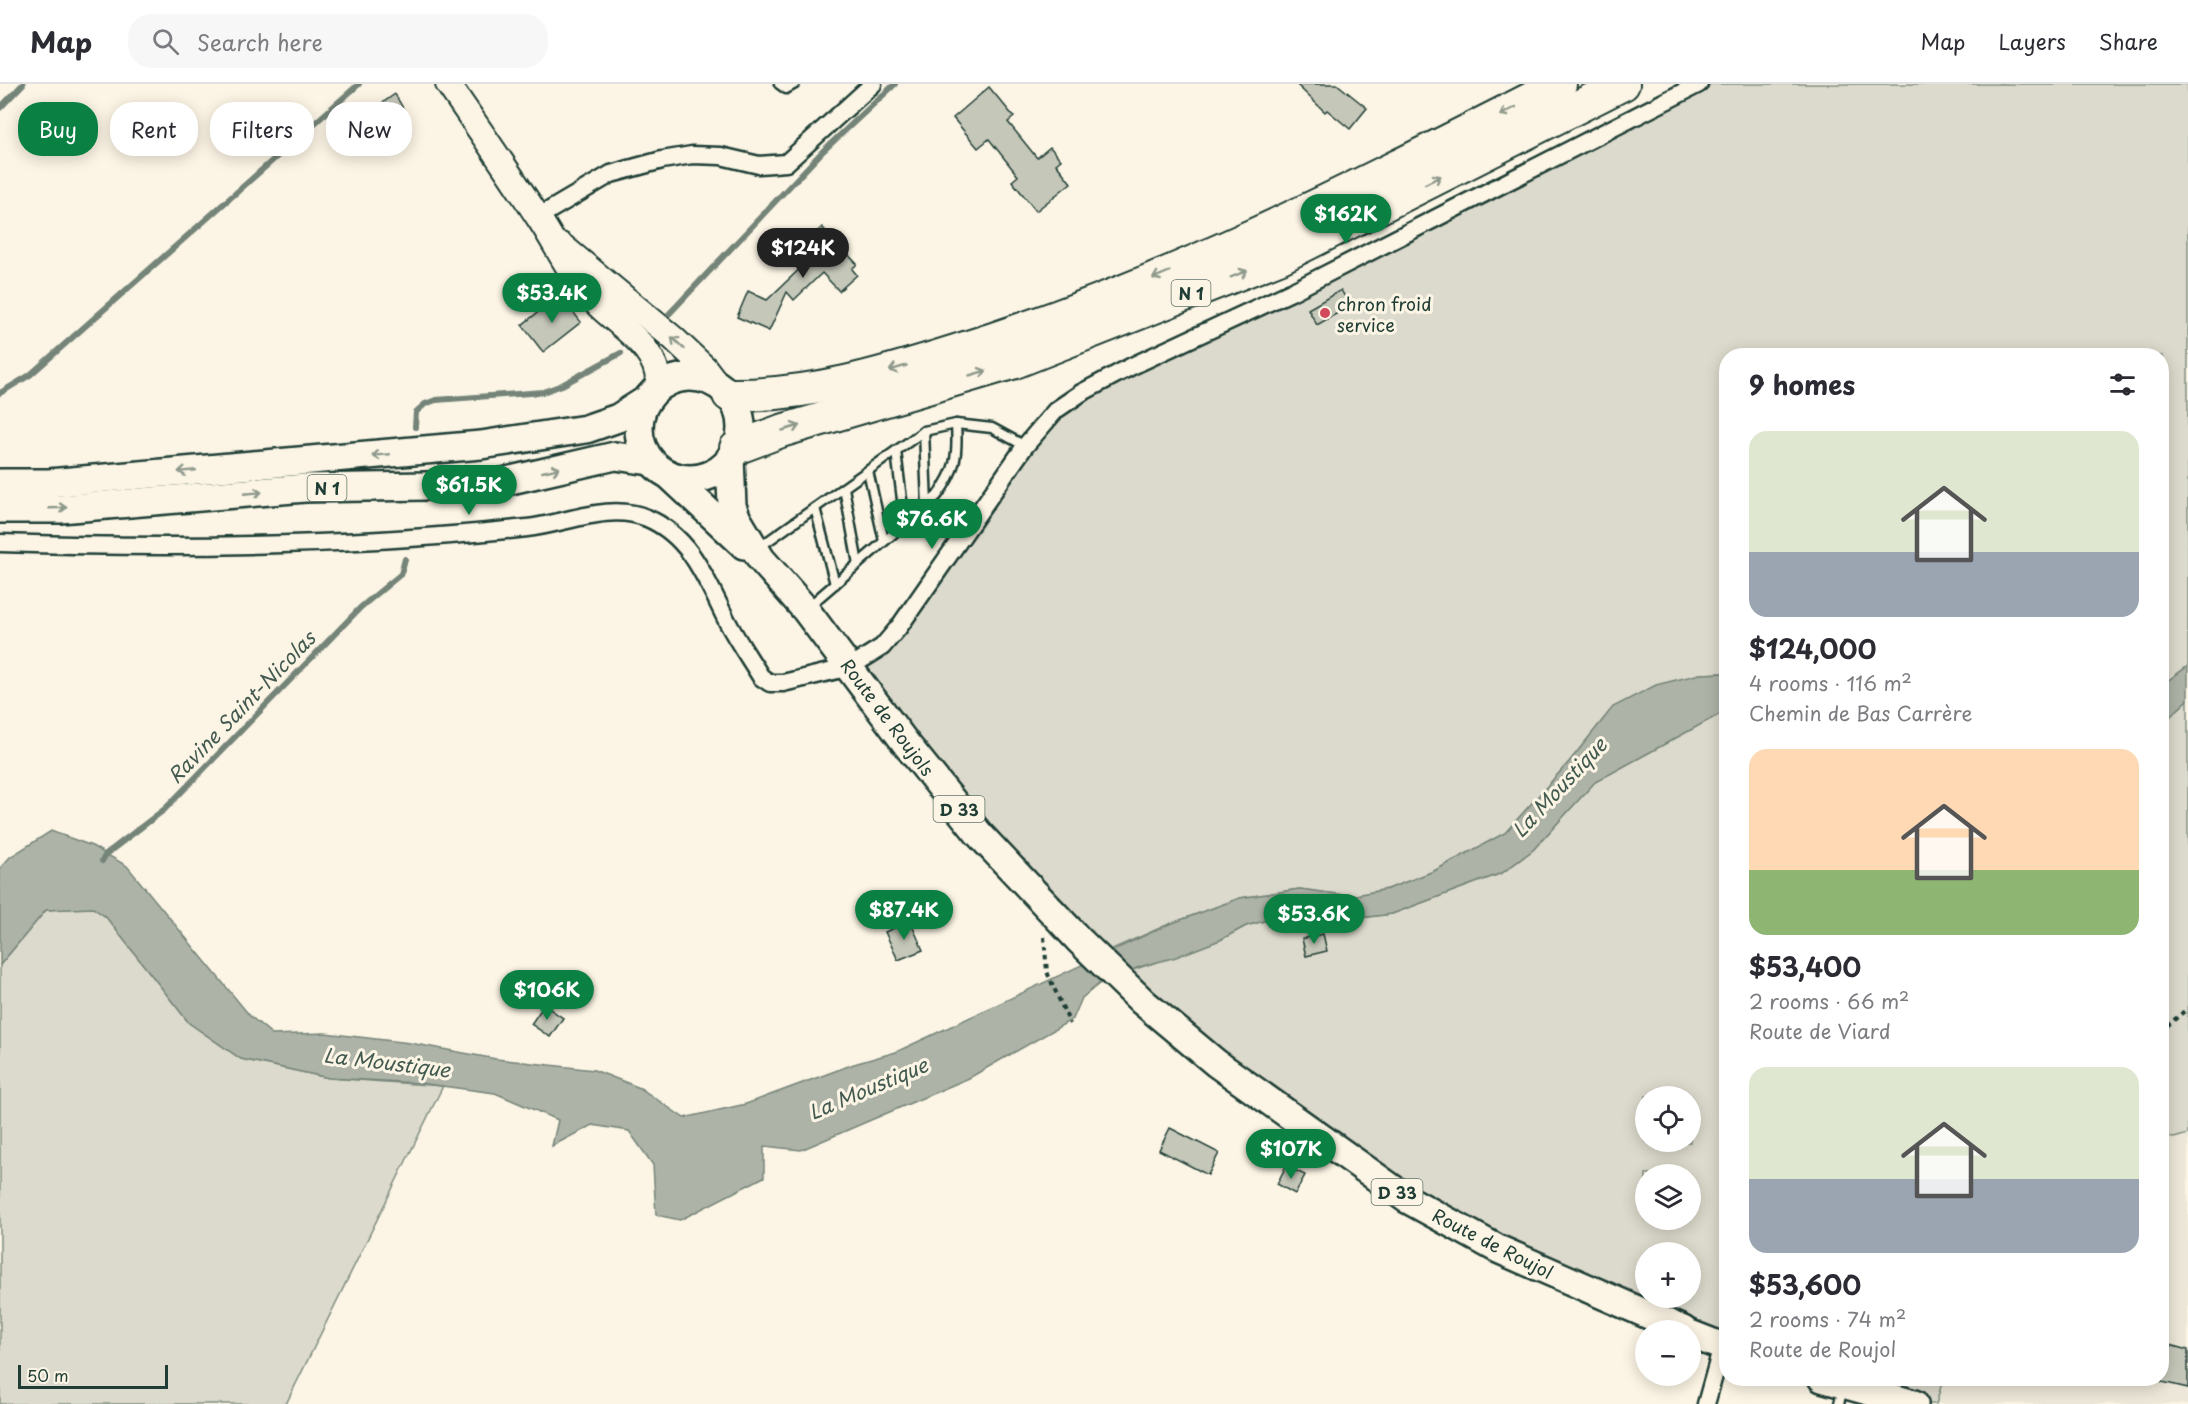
<!DOCTYPE html>
<meta charset="utf-8">
<style>
body{margin:0;font-family:"Playpen Sans",sans-serif;background:#f7f7f7;color:#2b2b33;height:100vh;display:flex;flex-direction:column;font-size:22px;white-space:nowrap}
*{box-sizing:border-box;margin:0}
p{font-size:20px;color:#7c7c81}
.icon{flex:none;width:33px;height:33px;fill:none;stroke:currentColor;stroke-width:2;stroke-linecap:round;stroke-linejoin:round}
.map{position:relative;flex:1;overflow:hidden}
.side{position:absolute;left:1719px;top:264px;width:450px;height:1038px;display:flex;flex-direction:column;background:#fff;border-radius:24px;box-shadow:0 3px 15px #0003}
.side>*{flex:none}
.top-card{position:absolute;left:18px;top:18px;width:570px;height:54px;display:flex;gap:12px}
.controls{position:absolute;left:1635px;top:1002px;display:grid;gap:12px}
.controls a{display:grid;place-items:center;width:66px;height:66px;border-radius:50%;background:#fff;box-shadow:0 3px 15px #0003;font-size:30px}
.scale{position:absolute;left:18px;bottom:15px;width:150px;box-sizing:border-box;padding-left:6px;border:3px solid #1f3d34;border-top:0;font-size:16px;line-height:21px;white-space:nowrap;color:#1f3d34;-webkit-text-stroke:4px #fcf5e5;paint-order:stroke}
.price{position:absolute;translate:-50% -51px;padding:0 14px;border-radius:21px;background:#0b8043;color:#fff;font-size:20px;line-height:39px;filter:drop-shadow(0 2px 3px #0008)}
.price::after{content:'';position:absolute;left:50%;top:36px;width:18px;height:14px;margin-left:-9px;background:inherit;clip-path:polygon(0 0,100% 0,50% 100%)}
.price.selected{background:#222;color:#fff}
ul{padding:0;list-style:none}
li{display:grid;align-content:center;gap:12px;height:318px;padding:0 30px}
li span{display:grid;place-items:center;height:186px;border-radius:18px;color:#555}
li>.icon{margin-inline-start:auto}
span .icon{width:108px;height:108px;fill:#fffc;stroke-width:1}
li b{font-size:26px}
h2{display:flex;justify-content:space-between;align-items:center;height:72px;padding:0 30px;font-size:26px}
.tag{padding:0 21px;border-radius:24px;background:#fff;box-shadow:0 3px 15px #0003;font-size:21px;line-height:54px}
.tag.selected{background:#0b8043;color:#fff}
header{display:flex;align-items:center;gap:36px;box-sizing:border-box;height:84px;padding:0 30px;background:#fff;border-bottom:2px solid #e1e1e2}
header strong{font-size:28px}
nav{display:flex;gap:33px;margin-inline-start:auto;font-size:21px}
.search{width:420px;height:54px;background:#f7f7f7;display:flex;align-items:center;gap:15px;box-sizing:border-box;padding:0 21px;border-radius:24px;color:#7c7c81;font-size:22px}
.map>svg:first-child{display:block}
.built{fill:#ece7d8}
.green{fill:#dcdacc;stroke:#7e8c80;stroke-width:1.5;fill-rule:evenodd}
.water{fill:#aeb3a7;stroke:#758479;stroke-width:1.5}
.lines{fill:none;stroke-linecap:round;stroke-linejoin:round}
.stream{stroke:#758479;stroke-width:6}
.building{fill:#c5c7b9;stroke:#1f3d34;stroke-width:1.5}
.lane-casing{stroke:#1f3d34;stroke-width:13}
.street-casing{stroke:#1f3d34;stroke-width:21}
.secondary-casing{stroke:#1f3d34;stroke-width:28}
.primary-casing{stroke:#1f3d34;stroke-width:32}
.highway-casing{stroke:#1f3d34;stroke-width:36}
.path{stroke:#1f3d34;stroke-width:4;stroke-dasharray:4.5 4.5;stroke-linecap:butt}
.lane{stroke:#fcf5e5;stroke-width:8}
.street{stroke:#fcf5e5;stroke-width:16}
.secondary{stroke:#fcf5e5;stroke-width:24}
.primary{stroke:#fcf5e5;stroke-width:27}
.highway{stroke:#fcf5e5;stroke-width:32}
.oneway{stroke:#8e998c}
.poi-dot{fill:#d1495b;stroke:#fcf5e5;stroke-width:2}
.labels{text-anchor:middle;dominant-baseline:central;stroke-width:6;stroke-linejoin:round;paint-order:stroke}
.shield{fill:#fcf5e5;stroke:#617469;stroke-width:1.5}
.shield-label{font-size:16px;font-weight:bold;fill:#1f3d34}
.poi-label{font-size:18px;fill:#1f3d34;stroke:#fcf5e5;text-anchor:start}
.street-label{font-size:18px;fill:#1f3d34;stroke:#fcf5e5}
.water-label{font-size:20px;font-style:italic;fill:#435a51;stroke:#fcf5e5}
</style>
<header>
<strong>Map</strong>
<div class="search"><svg class="icon" aria-label="search" viewBox="0 0 24 24"><circle cx="10" cy="10" r="6"/><path d="M15 15l6 6"/></svg>Search here</div>
<nav><a>Map</a><a>Layers</a><a>Share</a></nav>
</header>
<div class="map">
<svg width="2188" height="1320" viewBox="0 0 2188 1320">
<rect width="100%" height="100%" fill="#fcf5e5"/>
<filter id="ink" filterUnits="userSpaceOnUse"><feTurbulence type="fractalNoise" baseFrequency=".0167" numOctaves="2"/><feDisplacementMap in="SourceGraphic" scale="12" xChannelSelector="R" yChannelSelector="G"/><feConvolveMatrix kernelMatrix="1 2 1 2 8 2 1 2 1" color-interpolation-filters="sRGB"/></filter>
<g filter="url(#ink)">
<polygon class="built" points="2188,1050 2188,1320 1936,1320 1943,1295 2162,1294 2162,1052 2174,1054"/>
<g class="green">
<polygon points="1699,0 2188,0 2188,582 2162,601 2162,272 1726,272 1726,589 1700,590 1610,627 1569,678 1505,749 1434,787 1388,805 1351,812 1299,805 1240,814 1167,841 1096,872 850,583 882,563 1056,326"/>
<polygon points="2188,616 2188,1050 2174,1054 2162,1052 2162,640"/>
<path d="M1726,630v634l-228,-99 -187,-118 -184,-159 93,-32 26,-14 43,-12 63,5 40,-5 110,-41 31,-23 62,-68 123,-67zM1646,1012h44v46h-44zM1646,1090h44v46h-44zM1646,1168h44v46h-44z"/>
<polygon points="77,824 93,824 106,833 189,939 241,975 329,994 443,1002 286,1320 0,1320 0,881 46,826"/>
<polygon points="1827,1295 1943,1295 1936,1320 1914,1320"/>
</g>
<g class="water">
<polygon points="2188,582 2188,616 2162,640 2162,601"/>
<polygon points="1726,589 1726,630 1718,631 1595,698 1533,766 1502,789 1392,830 1352,835 1289,830 1246,842 1220,856 1176,873 1139,883 1099,900 1082,914 1073,935 969,994 801,1066 764,1062 764,1093 680,1136 656,1131 653,1081 629,1047 592,1041 552,1062 558,1036 495,1009 419,999 329,994 241,975 189,939 106,833 93,824 46,826 0,881 0,784 10,773 51,747 92,762 127,782 250,932 273,951 325,949 410,959 496,975 594,986 640,1004 684,1034 746,1020 854,980 896,968 1167,841 1240,814 1300,805 1351,812 1388,805 1434,787 1505,749 1569,678 1613,623 1656,601 1700,590"/>
</g>
<g class="lines">
<g class="stream">
<polyline points="0,24 23,0"/>
<polyline points="669,230 823,67 895,0"/>
<polyline points="0,309 30,291 359,0"/>
<polyline points="415,343 416,328 425,320 436,316 543,308 562,301 621,269"/>
<polyline points="102,777 106,770 165,725 361,523 401,490 405,475"/>
</g>
</g>
<g class="building">
<polygon points="1296,0 1337,0 1367,24 1350,45 1327,26 1325,28"/>
<polygon points="989,3 1014,33 1008,38 1037,74 1050,63 1061,76 1056,80 1071,99 1036,127 1012,97 1018,92 989,55 978,64 953,34"/>
<polygon points="395,10 404,26 386,39 374,25"/>
<polygon points="822,143 857,180 852,185 857,191 839,207 822,189 794,216 787,208 769,247 737,233 748,207 767,216 809,176 799,165"/>
<polygon points="1341,206 1350,222 1317,241 1308,225"/>
<polygon points="560,211 581,238 543,268 522,241"/>
<polygon points="910,837 923,866 898,876 885,848"/>
<polygon points="1323,850 1327,867 1306,872 1302,855"/>
<polygon points="544,921 563,934 550,953 531,940"/>
<polygon points="1170,1044 1219,1069 1208,1091 1159,1066"/>
<polygon points="1286,1082 1305,1091 1295,1110 1277,1100"/>
<polygon points="2162,1259 2188,1266 2188,1304 2162,1298"/>
</g>
<g class="lines">
<g class="lane-casing">
<g id="lane">
<polyline points="779,0 786,5 795,0"/>
<polyline points="924,347 927,421"/>
<polyline points="896,367 905,440"/>
<polyline points="868,387 884,457"/>
<polyline points="844,404 858,480"/>
<polyline points="815,424 835,500"/>
<polyline points="758,464 924,347 956,340 992,344 1025,362"/>
<path d="M808,523l129,-111c19,-26 21,-40 19,-72"/>
<polyline points="1839,1320 1843,1303"/>
</g>
</g>
<g class="street-casing">
<g id="street">
<polyline points="538,133 611,90 662,76 692,71 721,72 759,81 786,79 873,0"/>
<path d="M0,459c176,6 351,4 527,-15 38,-4 82,-26 120,-10 45,19 60,64 81,105 10,19 22,36 33,54l9,6h13l67,-16 32,-20 17,-20 126,-181 31,-36 25,-17 51,-27 159,-74 408,-208"/>
<polyline points="1706,1320 1722,1263"/>
</g>
</g>
<g class="secondary-casing">
<g id="secondary">
<path d="M448,0c31,45 62,90 92,136 19,29 33,62 59,86 24,23 62,44 59,81"/>
<polyline points="561,161 673,254 705,284 718,301"/>
</g>
</g>
<g class="primary-casing">
<g id="primary">
<circle cx="690" cy="344" r="51"/>
<polyline points="730,374 732,422 737,435 761,475 805,525 907,661 979,750 1079,856 1143,918 1216,979 1407,1115 1498,1165 1683,1246"/>
<polyline points="668,390 744,461"/>
<polyline points="0,399 49,399 481,361 586,345 618,334 648,315"/>
<polyline points="0,425 60,425 305,404 489,401 615,372 650,377"/>
<polyline points="1690,1250 1726,1264"/>
<polyline points="1822,1294 1914,1320"/>
</g>
</g>
<g class="highway-casing">
<g id="highway">
<path d="M729,311c81,1 154,-21 230,-45 210,-65 406,-167 601,-266"/>
<polyline points="736,364 781,347 1012,279 1281,173 1623,0"/>
</g>
</g>
<g class="path">
<polyline points="1044,853 1047,888 1070,940"/>
<polyline points="2167,942 2188,924"/>
</g>
<use href="#lane" class="lane"/>
<use href="#street" class="street"/>
<use href="#secondary" class="secondary"/>
<use href="#primary" class="primary"/>
<use href="#highway" class="highway"/>
</g>
<defs><path id="oneway-shaft" d="M-6 0H5M1.5-3L5.5 0L1.5 3" fill="none" stroke-width="1.6" stroke-linecap="round" stroke-linejoin="round" transform="scale(1.5)"/></defs>
<g class="oneway">
<use href="#oneway-shaft" transform="translate(1508 27) rotate(153)"/>
<use href="#oneway-shaft" transform="translate(1433 96) rotate(-27)"/>
<use href="#oneway-shaft" transform="translate(1239 190) rotate(-22)"/>
<use href="#oneway-shaft" transform="translate(1161 191) rotate(157)"/>
<use href="#oneway-shaft" transform="translate(678 259) rotate(-138)"/>
<use href="#oneway-shaft" transform="translate(898 284) rotate(164)"/>
<use href="#oneway-shaft" transform="translate(978 289) rotate(-16)"/>
<use href="#oneway-shaft" transform="translate(791 344) rotate(-16)"/>
<use href="#oneway-shaft" transform="translate(381 371) rotate(175)"/>
<use href="#oneway-shaft" transform="translate(551 386) rotate(-13)"/>
<use href="#oneway-shaft" transform="translate(187 387) rotate(175)"/>
<use href="#oneway-shaft" transform="translate(253 409) rotate(-5)"/>
<use href="#oneway-shaft" transform="translate(58 424) rotate(-2)"/>
</g>
</g>
<circle class="poi-dot" cx="1325" cy="229" r="6"/>
<g class="labels">
<g class="shield">
<rect x="1171.5" y="196" width="39" height="26" rx="4.5"/>
<rect x="307.5" y="391" width="39" height="26" rx="4.5"/>
<rect x="933.5" y="712" width="51" height="26" rx="4.5"/>
<rect x="1371.5" y="1095" width="51" height="26" rx="4.5"/>
</g>
<g class="shield-label">
<text x="1191" y="209">N 1</text>
<text x="327" y="404">N 1</text>
<text x="959" y="725">D 33</text>
<text x="1397" y="1108">D 33</text>
</g>
<g class="poi-label">
<text x="1337" y="219">chron froid<tspan x="1337" dy="21">service</tspan></text>
</g>
<g class="street-label">
<text transform="translate(888 633) rotate(53)">Route de Roujols</text>
<text transform="translate(1493 1159) rotate(27)">Route de Roujol</text>
</g>
<g class="water-label">
<text transform="translate(241 623) rotate(-46)">Ravine Saint-Nicolas</text>
<text transform="translate(1559 703) rotate(-47)">La Moustique</text>
<text transform="translate(387 978) rotate(7)">La Moustique</text>
<text transform="translate(868 1004) rotate(-23)">La Moustique</text>
</g>
</g>
</svg>
<div class="controls">
<a><svg class="icon" aria-label="locate" viewBox="0 0 24 24"><circle cx="12" cy="12" r="6"/><path d="M12 2v4M12 18v4M2 12h4M18 12h4"/></svg></a>
<a><svg class="icon" aria-label="layers" viewBox="0 0 24 24"><path d="M12 4l9 5-9 5-9-5zM3 14l9 5 9-5"/></svg></a>
<a>+</a>
<a>−</a>
</div>
<div class="scale">50 m</div>
<b class="price" style="left:1346px;top:161px">$162K</b>
<b class="price selected" style="left:803px;top:195px">$124K</b>
<b class="price" style="left:552px;top:240px">$53.4K</b>
<b class="price" style="left:469px;top:432px">$61.5K</b>
<b class="price" style="left:932px;top:466px">$76.6K</b>
<b class="price" style="left:904px;top:857px">$87.4K</b>
<b class="price" style="left:1314px;top:861px">$53.6K</b>
<b class="price" style="left:547px;top:937px">$106K</b>
<b class="price" style="left:1291px;top:1096px">$107K</b>
<div class="top-card">
<a class="tag selected">Buy</a>
<a class="tag">Rent</a>
<a class="tag">Filters</a>
<a class="tag">New</a>
</div>
<section class="side">
<h2>9 homes<svg class="icon" aria-label="filters" viewBox="0 0 24 24"><path d="M4 7h16M4 17h16"/><circle cx="9" cy="7" r="2"/><circle cx="15" cy="17" r="2"/></svg></h2>
<ul>
<li><span style="background:linear-gradient(#dfe7d0 65%,#9aa5b1 0)"><svg class="icon" aria-label="home" viewBox="0 0 24 24"><path d="M3 11l9-7 9 7M6 9v11h12V9"/></svg></span><div><b>$124,000</b><p>4 rooms · 116 m²</p><p>Chemin de Bas Carrère</p></div></li>
<li><span style="background:linear-gradient(#ffd9b3 65%,#8fb573 0)"><svg class="icon" aria-label="home" viewBox="0 0 24 24"><path d="M3 11l9-7 9 7M6 9v11h12V9"/></svg></span><div><b>$53,400</b><p>2 rooms · 66 m²</p><p>Route de Viard</p></div></li>
<li><span style="background:linear-gradient(#dfe7d0 60%,#9aa5b1 0)"><svg class="icon" aria-label="home" viewBox="0 0 24 24"><path d="M3 11l9-7 9 7M6 9v11h12V9"/></svg></span><div><b>$53,600</b><p>2 rooms · 74 m²</p><p>Route de Roujol</p></div></li>
</ul>
</section>
</div>
